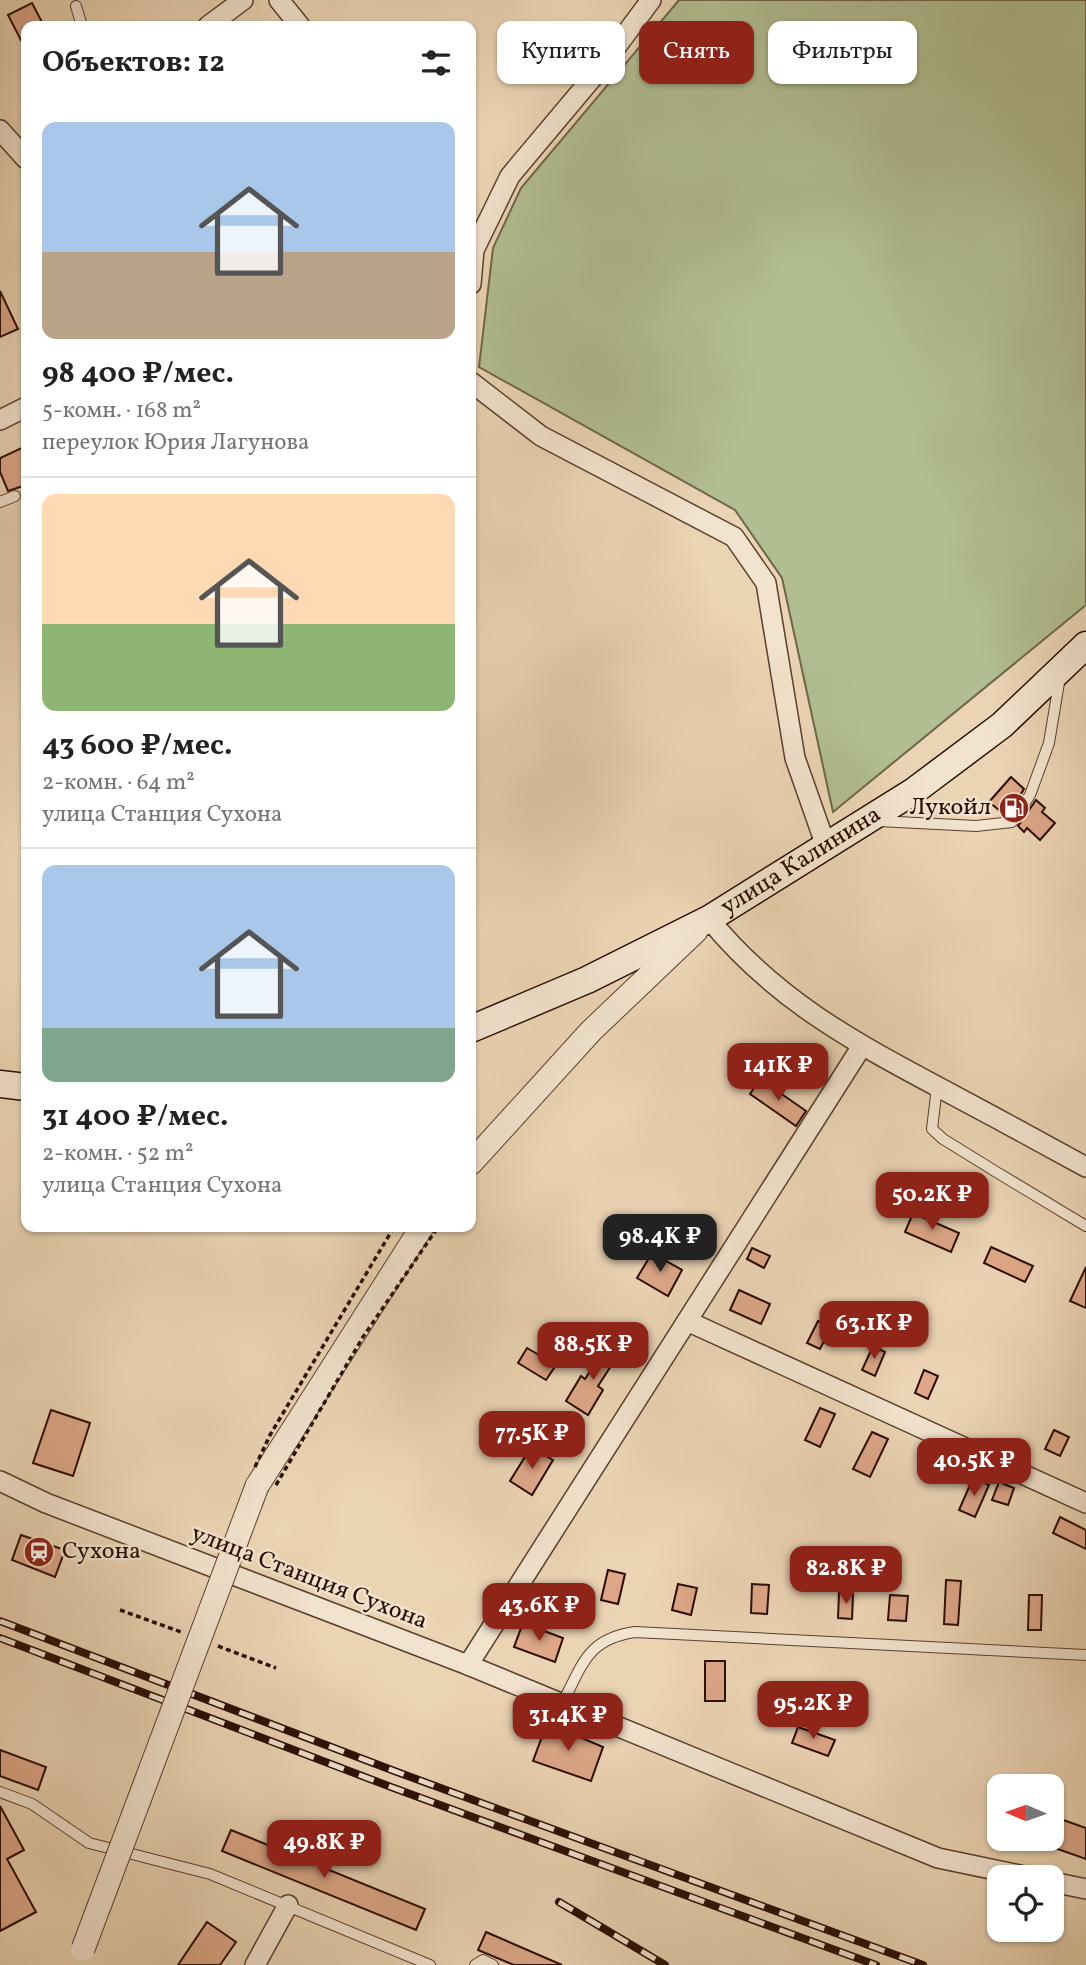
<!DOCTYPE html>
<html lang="ru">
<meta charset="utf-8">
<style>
body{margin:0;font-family:Vollkorn,serif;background:#f2f2f2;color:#222;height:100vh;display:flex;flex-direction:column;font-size:26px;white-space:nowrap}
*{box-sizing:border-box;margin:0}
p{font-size:23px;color:#767676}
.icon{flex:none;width:38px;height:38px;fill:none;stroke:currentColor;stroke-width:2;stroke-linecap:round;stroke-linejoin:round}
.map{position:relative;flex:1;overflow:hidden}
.details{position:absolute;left:21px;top:21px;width:455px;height:1211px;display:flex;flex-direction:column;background:#fff;border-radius:14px;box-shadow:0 2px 5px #0004}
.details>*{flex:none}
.hud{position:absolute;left:497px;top:21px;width:483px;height:63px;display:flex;gap:14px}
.needle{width:46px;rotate:272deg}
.controls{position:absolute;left:987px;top:1774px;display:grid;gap:14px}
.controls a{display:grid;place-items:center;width:77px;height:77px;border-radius:14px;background:#fff;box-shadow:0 2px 5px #0004;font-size:35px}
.price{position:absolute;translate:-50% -60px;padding:0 16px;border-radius:14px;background:#8f2418;color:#fff;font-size:23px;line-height:46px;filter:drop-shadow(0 2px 4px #0008)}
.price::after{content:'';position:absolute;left:50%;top:42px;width:21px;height:16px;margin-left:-10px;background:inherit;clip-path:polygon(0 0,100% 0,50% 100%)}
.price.active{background:#222;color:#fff}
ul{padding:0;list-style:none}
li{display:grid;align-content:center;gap:14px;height:371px;padding:0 21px}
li+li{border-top:2px solid #e0e0e0}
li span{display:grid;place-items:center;height:217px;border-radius:14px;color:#555}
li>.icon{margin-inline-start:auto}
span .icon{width:126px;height:126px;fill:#fffc;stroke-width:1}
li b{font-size:30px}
h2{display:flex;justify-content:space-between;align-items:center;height:84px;padding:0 21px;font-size:30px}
.tag{padding:0 24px;border-radius:14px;background:#fff;box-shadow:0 2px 5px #0004;font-size:24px;line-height:63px}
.tag.active{background:#8f2418;color:#fff}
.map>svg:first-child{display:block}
.green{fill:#b1be92;stroke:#6e6649;stroke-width:2}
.building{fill:#dda788;stroke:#2a0d00;stroke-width:2}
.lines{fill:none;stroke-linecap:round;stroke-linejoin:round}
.service-casing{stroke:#5a3f2d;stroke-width:12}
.minor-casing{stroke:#5a3f2d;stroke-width:22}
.tertiary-casing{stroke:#5a3f2d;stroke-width:25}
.secondary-casing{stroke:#2a0d00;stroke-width:29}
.path{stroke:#2a0d00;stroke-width:3.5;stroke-dasharray:5 3.5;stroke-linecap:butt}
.service{stroke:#f2e3ce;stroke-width:10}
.minor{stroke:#f2e3ce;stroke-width:19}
.tertiary{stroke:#f2e3ce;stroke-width:23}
.secondary{stroke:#f2e3ce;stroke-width:26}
.rail-casing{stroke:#2a0d00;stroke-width:8}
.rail{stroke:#f2e3ce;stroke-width:5;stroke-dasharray:16;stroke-linecap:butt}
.tertiary-bridge-casing{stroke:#5a3f2d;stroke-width:25;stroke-linecap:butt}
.path-bridge{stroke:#2a0d00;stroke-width:3.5;stroke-dasharray:5 3.5;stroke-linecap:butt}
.tertiary-bridge{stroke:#f2e3ce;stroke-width:23}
.labels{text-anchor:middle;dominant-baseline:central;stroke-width:5;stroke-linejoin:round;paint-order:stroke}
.poi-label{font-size:24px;fill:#2a0d00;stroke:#f2e3ce;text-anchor:end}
.street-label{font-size:24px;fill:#2a0d00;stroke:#f2e3ce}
</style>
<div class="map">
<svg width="1086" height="1965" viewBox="0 0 1086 1965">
<rect width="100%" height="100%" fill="#ebd4b4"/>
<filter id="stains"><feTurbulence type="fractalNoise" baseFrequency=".00286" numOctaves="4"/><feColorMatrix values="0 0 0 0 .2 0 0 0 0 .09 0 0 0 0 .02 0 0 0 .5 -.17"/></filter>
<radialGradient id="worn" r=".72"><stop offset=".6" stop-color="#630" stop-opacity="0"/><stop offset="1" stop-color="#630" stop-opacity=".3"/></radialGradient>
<polygon class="green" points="679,0 1086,0 1086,605 833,812 782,578 735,510 479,367 493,248 521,188"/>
<g class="building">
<polygon points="32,3 44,26 26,26 26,50 8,15"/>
<polygon points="0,291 18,329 0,337"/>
<polygon points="26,446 26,485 8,491 0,472 0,458"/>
<polygon points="1011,777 1024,789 1008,815 1005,815 989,802"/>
<polygon points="1036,800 1045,808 1042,812 1055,823 1040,840 1027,828 1024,832 1018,826"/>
<polygon points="760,1079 806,1111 796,1126 750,1094"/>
<polygon points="913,1213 959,1233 951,1252 905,1232"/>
<polygon points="991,1247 1033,1266 1025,1282 984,1263"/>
<polygon points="752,1248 770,1256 764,1268 747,1259"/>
<polygon points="652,1253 682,1270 668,1296 637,1278"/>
<polygon points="1086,1267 1086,1308 1070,1301"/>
<polygon points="739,1290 770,1304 761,1324 730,1310"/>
<polygon points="818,1321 831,1327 820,1349 807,1343"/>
<polygon points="607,1344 620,1352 598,1386 603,1390 588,1415 566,1401 581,1376 585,1379"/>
<polygon points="873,1346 885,1352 875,1376 862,1370"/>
<polygon points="527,1348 556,1365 546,1380 518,1363"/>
<polygon points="924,1370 938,1376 928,1399 915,1393"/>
<polygon points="820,1408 835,1414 820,1447 805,1440"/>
<polygon points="51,1410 90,1423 73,1476 33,1463"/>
<polygon points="1054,1430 1069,1437 1060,1456 1045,1449"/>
<polygon points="872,1432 888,1439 870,1477 853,1469"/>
<polygon points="531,1447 553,1460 532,1495 510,1481"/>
<polygon points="973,1478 989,1485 975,1517 959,1510"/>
<polygon points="999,1482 1014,1488 1008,1505 992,1500"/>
<polygon points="1060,1517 1086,1530 1086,1549 1053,1533"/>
<polygon points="21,1535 65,1550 55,1577 12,1560"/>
<polygon points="608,1570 625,1574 618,1604 601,1600"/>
<polygon points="946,1580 961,1581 958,1625 944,1624"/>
<polygon points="678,1584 697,1588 691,1615 672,1610"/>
<polygon points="752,1584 769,1585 767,1614 751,1613"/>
<polygon points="839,1593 853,1594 852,1619 838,1618"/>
<polygon points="890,1595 908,1596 906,1621 888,1620"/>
<polygon points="1029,1595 1042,1595 1041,1630 1028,1630"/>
<polygon points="523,1623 563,1638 555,1662 514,1647"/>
<rect x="705" y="1661" width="20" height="40"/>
<polygon points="547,1723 603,1747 591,1781 533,1761"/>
<polygon points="798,1727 835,1740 828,1756 792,1743"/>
<polygon points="0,1750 46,1767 38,1790 0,1776"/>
<polygon points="0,1806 24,1850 7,1859 36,1912 0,1931"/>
<polygon points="1052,1816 1086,1828 1086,1859 1052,1847"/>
<polygon points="231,1830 425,1909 416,1930 222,1851"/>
<polygon points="207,1922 236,1942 220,1965 178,1965"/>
<polygon points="486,1932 562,1965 514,1965 478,1950"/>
</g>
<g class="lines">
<g class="service-casing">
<g id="service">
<polyline points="76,6 82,26"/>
<polyline points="0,502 15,496"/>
<polyline points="878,821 976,826 1012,822 1030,795 1049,743 1060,677"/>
<polyline points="937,1087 932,1129 943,1139 998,1173 1086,1226"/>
<path d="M562,1704c21,-40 25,-65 73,-72l451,23"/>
<polyline points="0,1792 32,1804 89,1843 210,1874 430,1965"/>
<polyline points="475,1965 483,1960 493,1965"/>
</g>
</g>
<g class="minor-casing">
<g id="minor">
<polyline points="279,0 300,26"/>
<polyline points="208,26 243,0"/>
<polyline points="0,130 26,159"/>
<polyline points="471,284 474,250 510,176 599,70 651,0"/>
<polyline points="471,382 541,436 734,537 766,583 795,758 826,846"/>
<polyline points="0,420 26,407"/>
<path d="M709,919c66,80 141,121 231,169 49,26 97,52 146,79"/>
<polyline points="687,1321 1086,1503"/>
<polyline points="0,1481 46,1503 468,1665 938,1858 1034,1878"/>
<polyline points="468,1665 862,1046"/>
<polyline points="1052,1882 1086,1889"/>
<polyline points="255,1965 288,1905"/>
</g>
</g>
<g class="tertiary-casing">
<g id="tertiary">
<polyline points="471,1163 591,1031 696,931"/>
<polyline points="257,1486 422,1227"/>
</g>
</g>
<g class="secondary-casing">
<g id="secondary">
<path id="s1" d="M471,1029l116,-49 122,-61 205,-128 88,-66 84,-80"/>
<polyline points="0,1084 26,1087"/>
</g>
</g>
<g class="path">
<polyline points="120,1610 181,1632"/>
<polyline points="218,1646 276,1668"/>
</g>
<use href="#service" class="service"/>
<use href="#minor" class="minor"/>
<use href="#tertiary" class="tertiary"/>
<use href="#secondary" class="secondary"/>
<g class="rail-casing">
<g id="rail">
<polyline points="0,1621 397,1772 923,1965"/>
<polyline points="0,1638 391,1787 876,1965"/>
<polyline points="559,1902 665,1965"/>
</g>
</g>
<use href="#rail" class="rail"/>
<g class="tertiary-bridge-casing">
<polyline id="tertiary-bridge" points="83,1949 257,1486"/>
</g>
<g class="path-bridge">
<polyline points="255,1467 270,1435 394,1227"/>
<polyline points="276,1485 363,1337 438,1227"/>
</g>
<use href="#tertiary-bridge" class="tertiary-bridge"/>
</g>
<defs>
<g id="fuel-disc" transform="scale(1.575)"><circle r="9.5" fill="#8f2418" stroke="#f2e3ce"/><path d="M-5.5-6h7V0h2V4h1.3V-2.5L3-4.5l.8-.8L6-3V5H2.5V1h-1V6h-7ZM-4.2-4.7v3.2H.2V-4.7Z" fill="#fff"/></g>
<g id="station-disc" transform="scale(1.575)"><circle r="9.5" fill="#8f2418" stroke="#f2e3ce"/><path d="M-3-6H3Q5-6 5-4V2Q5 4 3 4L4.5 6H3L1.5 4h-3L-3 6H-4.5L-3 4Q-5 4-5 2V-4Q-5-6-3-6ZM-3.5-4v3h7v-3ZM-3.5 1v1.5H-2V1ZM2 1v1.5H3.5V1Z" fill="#fff"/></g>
</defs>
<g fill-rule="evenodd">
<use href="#fuel-disc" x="1014" y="808"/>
<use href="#station-disc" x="39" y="1552"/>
</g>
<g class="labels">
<g class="poi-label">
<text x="991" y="808">Лукойл</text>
<text x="62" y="1552" text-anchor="start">Сухона</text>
</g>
<g class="street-label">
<text stroke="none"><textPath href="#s1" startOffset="371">улица Калинина</textPath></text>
<text transform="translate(309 1578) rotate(21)">улица Станция Сухона</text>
</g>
</g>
<rect width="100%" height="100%" filter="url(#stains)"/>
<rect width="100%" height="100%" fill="url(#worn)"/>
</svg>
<div class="controls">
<a><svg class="needle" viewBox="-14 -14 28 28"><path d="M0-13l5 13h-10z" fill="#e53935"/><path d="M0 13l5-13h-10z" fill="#767676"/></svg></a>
<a><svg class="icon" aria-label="locate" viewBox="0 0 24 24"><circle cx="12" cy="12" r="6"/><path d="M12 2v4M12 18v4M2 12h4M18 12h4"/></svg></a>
</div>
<b class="price" style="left:778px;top:1103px">141K ₽</b>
<b class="price" style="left:932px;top:1232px">50.2K ₽</b>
<b class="price active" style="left:660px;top:1274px">98.4K ₽</b>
<b class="price" style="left:874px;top:1361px">63.1K ₽</b>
<b class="price" style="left:593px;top:1382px">88.5K ₽</b>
<b class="price" style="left:532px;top:1471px">77.5K ₽</b>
<b class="price" style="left:974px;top:1498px">40.5K ₽</b>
<b class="price" style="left:846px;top:1606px">82.8K ₽</b>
<b class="price" style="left:539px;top:1643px">43.6K ₽</b>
<b class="price" style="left:813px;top:1741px">95.2K ₽</b>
<b class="price" style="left:568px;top:1753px">31.4K ₽</b>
<b class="price" style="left:324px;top:1880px">49.8K ₽</b>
<div class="hud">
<a class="tag">Купить</a>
<a class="tag active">Снять</a>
<a class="tag">Фильтры</a>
</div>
<section class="details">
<h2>Объектов: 12<svg class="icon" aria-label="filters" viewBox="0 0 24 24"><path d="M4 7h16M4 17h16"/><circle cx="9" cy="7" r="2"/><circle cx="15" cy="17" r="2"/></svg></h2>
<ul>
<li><span style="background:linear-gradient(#a9c7e8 60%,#b9a48a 0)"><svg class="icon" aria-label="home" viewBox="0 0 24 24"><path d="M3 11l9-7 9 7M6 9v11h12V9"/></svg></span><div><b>98 400 ₽/мес.</b><p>5-комн. · 168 m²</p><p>переулок Юрия Лагунова</p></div></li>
<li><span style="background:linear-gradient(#ffd9b3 60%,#8fb573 0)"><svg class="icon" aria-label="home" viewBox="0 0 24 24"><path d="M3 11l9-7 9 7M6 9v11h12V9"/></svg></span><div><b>43 600 ₽/мес.</b><p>2-комн. · 64 m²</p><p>улица Станция Сухона</p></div></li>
<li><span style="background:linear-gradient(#a9c7e8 75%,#7fa58c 0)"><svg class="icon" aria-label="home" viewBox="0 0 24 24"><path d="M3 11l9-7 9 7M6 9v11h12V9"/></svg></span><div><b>31 400 ₽/мес.</b><p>2-комн. · 52 m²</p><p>улица Станция Сухона</p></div></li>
</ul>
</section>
</div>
